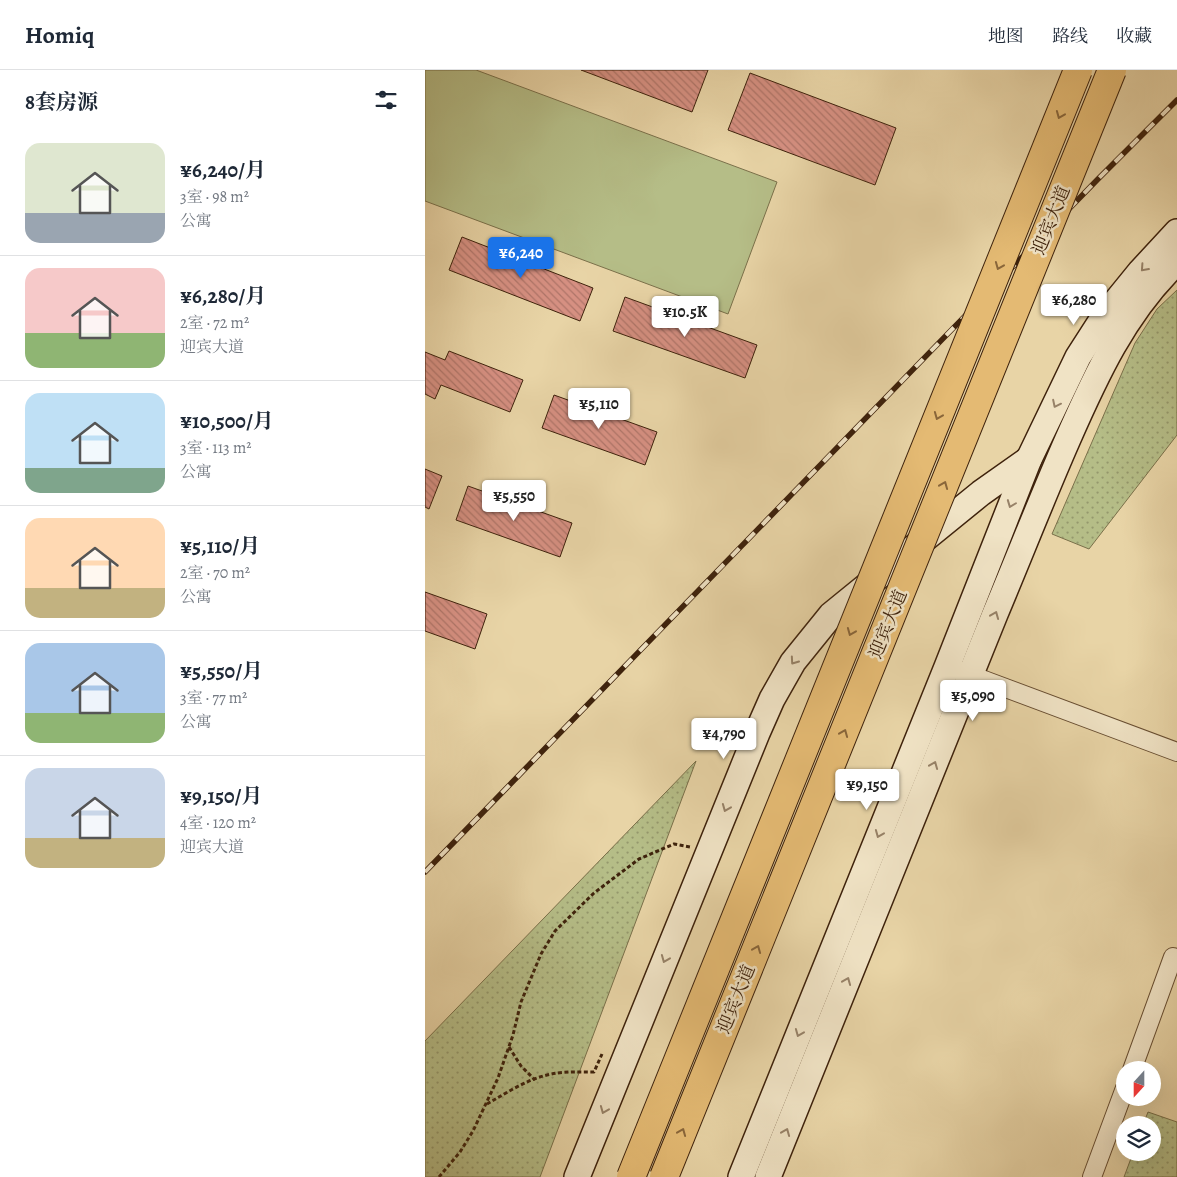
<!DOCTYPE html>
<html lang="zh">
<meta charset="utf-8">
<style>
body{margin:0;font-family:Alegreya,"Noto Serif SC",serif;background:#f6f6f7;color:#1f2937;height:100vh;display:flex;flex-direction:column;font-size:19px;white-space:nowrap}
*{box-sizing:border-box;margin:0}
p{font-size:16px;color:#747a83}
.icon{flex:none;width:28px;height:28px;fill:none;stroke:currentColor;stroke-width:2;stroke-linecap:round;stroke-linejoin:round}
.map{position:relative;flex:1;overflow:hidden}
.panel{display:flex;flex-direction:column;background:#fff;width:425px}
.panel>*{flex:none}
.needle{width:32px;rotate:201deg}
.tools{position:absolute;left:691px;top:991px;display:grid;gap:10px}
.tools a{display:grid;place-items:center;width:45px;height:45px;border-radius:50%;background:#fff;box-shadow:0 5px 20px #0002;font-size:25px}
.price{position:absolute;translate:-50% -42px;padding:0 11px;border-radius:5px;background:#fff;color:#222;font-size:16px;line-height:32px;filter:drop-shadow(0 1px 2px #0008)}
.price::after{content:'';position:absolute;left:50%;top:30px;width:15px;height:11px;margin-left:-8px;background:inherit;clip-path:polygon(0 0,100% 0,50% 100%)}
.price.current{background:#1a73e8;color:#fff}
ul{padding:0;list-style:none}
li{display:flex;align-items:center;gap:15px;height:125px;padding:0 25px}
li+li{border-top:1px solid #e0e1e3}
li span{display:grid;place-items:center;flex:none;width:140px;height:100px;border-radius:15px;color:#555}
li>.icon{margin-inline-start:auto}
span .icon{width:60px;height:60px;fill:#fffc;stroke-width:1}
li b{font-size:21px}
h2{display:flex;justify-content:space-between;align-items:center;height:60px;padding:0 25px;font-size:21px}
header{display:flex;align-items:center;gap:30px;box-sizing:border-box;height:70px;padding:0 25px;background:#fff;border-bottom:1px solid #e0e1e3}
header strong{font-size:24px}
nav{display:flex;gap:28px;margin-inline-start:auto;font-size:18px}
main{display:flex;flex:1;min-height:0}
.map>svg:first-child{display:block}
.park{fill:url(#park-dots);stroke:#7a704a}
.garden{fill:#b5bd87;stroke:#7a704a}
.building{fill:url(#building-back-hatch);stroke:#3e220c}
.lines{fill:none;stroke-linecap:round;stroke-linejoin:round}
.minor-casing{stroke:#684e32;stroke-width:20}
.secondary-casing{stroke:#3e220c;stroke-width:28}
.path{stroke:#3e220c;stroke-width:3;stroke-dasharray:4 2.5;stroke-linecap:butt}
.minor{stroke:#f0e3c5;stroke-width:18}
.secondary{stroke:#f0e3c5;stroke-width:25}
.rail-casing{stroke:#3e220c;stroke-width:5.5}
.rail{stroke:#f0e3c5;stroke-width:4;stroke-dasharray:11;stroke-linecap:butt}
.primary-bridge-casing{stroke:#3e220c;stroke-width:30;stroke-linecap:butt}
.primary-bridge{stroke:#e4ba73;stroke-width:28}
.oneway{stroke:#89663a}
.oneway2{stroke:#978268}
.labels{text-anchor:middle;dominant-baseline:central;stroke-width:5;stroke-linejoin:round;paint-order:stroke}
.street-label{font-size:18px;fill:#3e220c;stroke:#f0e3c5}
</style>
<header>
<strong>Homiq</strong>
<nav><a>地图</a><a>路线</a><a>收藏</a></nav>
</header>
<main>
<section class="panel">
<h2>8套房源<svg class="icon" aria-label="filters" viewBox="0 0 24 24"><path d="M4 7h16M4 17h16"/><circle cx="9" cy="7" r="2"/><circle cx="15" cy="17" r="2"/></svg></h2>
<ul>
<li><span style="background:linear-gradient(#dfe7d0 70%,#9aa5b1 0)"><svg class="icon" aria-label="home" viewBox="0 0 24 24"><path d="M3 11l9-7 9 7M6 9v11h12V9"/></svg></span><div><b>¥6,240/月</b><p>3室 · 98 m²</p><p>公寓</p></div></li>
<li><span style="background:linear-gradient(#f6c9c9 65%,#8fb573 0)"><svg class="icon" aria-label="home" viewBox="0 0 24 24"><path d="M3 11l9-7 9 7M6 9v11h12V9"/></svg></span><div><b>¥6,280/月</b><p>2室 · 72 m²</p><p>迎宾大道</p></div></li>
<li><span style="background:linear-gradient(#bfe0f5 75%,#7fa58c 0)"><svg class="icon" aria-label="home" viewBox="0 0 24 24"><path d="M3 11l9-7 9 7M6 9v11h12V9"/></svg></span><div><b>¥10,500/月</b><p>3室 · 113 m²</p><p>公寓</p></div></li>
<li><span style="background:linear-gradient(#ffd9b3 70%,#c2b280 0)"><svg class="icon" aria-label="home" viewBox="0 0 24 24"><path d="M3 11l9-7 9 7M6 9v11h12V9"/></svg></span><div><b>¥5,110/月</b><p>2室 · 70 m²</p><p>公寓</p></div></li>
<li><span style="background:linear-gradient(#a9c7e8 70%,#8fb573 0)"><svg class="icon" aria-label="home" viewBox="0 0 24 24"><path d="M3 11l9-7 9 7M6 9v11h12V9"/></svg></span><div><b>¥5,550/月</b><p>3室 · 77 m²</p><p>公寓</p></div></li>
<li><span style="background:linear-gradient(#c9d6e8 70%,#c2b280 0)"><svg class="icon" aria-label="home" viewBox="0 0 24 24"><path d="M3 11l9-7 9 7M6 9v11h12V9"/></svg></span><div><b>¥9,150/月</b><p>4室 · 120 m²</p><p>迎宾大道</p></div></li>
</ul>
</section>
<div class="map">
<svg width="752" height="1107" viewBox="0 0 752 1107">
<defs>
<pattern id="park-dots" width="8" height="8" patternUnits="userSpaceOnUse" patternTransform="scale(1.25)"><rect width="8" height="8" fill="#b5bd87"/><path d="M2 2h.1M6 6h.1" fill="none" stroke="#95996d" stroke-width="1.8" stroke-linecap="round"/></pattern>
<pattern id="building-back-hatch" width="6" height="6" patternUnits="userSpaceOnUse" patternTransform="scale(1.25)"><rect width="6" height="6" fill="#d69082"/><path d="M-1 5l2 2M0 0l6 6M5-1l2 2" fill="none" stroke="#af7569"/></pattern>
</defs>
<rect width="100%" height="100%" fill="#e8d4a6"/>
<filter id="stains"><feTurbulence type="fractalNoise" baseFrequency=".004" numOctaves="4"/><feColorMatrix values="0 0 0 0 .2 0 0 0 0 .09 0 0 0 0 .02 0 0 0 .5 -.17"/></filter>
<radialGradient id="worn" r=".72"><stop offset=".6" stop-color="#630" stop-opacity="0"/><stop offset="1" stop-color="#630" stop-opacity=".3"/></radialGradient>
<g class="park">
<polygon points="752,220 752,365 664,479 627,464 710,273 732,239"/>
<polygon points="271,691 115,1107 0,1107 0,971"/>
<polygon points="723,1042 752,1052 752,1107 699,1107 708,1083 728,1082 728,1055 718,1055"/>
</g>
<polygon class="garden" points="0,0 51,0 352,112 303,244 0,131"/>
<g class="building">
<polygon points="156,0 283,0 267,42"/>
<polygon points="325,3 471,58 450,115 303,60"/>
<polygon points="37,167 168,218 155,251 24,200"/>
<polygon points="200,227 332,275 320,308 188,261"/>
<polygon points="24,281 98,310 85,342 16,315 10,329 0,324 0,282 20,290"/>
<polygon points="129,325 232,362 220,395 117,358"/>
<polygon points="0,399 17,406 4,439 0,437"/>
<polygon points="43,416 147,453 135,487 31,450"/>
<polygon points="0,522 62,544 50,579 0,561"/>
</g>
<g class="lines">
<g class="minor-casing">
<g id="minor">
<polyline points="535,601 752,682"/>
<polyline points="707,1000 748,887 752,889"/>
<polyline points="667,1107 700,1018"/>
</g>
</g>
<g class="secondary-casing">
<g id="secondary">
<polyline points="152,1107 332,663 347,629 368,592 406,545 556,423 604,389"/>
<polyline points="316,1107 522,597 604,389 653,287 680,245 715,202 752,162"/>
<path d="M343,1107c76,-188 151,-375 227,-563 24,-57 47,-116 72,-173 28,-64 58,-130 110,-179"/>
</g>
</g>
<g class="path">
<polyline points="84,977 96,996 110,1010"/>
<path d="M62,1034c19,-11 39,-24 60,-29 16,-4 31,-3 47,-3l8,-18"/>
<polyline points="14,1107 35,1082 48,1061 73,1008 88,965 96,932 116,884 130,861 169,823 214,789 249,774 265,777"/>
</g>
<use href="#minor" class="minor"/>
<use href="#secondary" class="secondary"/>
<g class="rail-casing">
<polyline id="rail" points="0,802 673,109 752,30"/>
</g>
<use href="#rail" class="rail"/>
<g class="primary-bridge-casing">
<g id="primary-bridge">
<polyline points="206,1107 653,0"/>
<polyline points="239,1107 687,0"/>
</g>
</g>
<use href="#primary-bridge" class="primary-bridge"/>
</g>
<defs><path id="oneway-chevron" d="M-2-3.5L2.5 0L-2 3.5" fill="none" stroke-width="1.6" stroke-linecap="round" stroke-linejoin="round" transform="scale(1.25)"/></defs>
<g class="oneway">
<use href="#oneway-chevron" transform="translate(635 45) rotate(112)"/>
<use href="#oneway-chevron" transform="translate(574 196) rotate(112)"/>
<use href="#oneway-chevron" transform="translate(513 346) rotate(112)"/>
<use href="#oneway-chevron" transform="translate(519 415) rotate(-68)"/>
<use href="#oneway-chevron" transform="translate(426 562) rotate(112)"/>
<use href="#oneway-chevron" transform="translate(419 663) rotate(-68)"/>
<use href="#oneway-chevron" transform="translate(332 879) rotate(-68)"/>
<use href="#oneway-chevron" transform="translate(257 1062) rotate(-68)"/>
</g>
<g class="oneway2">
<use href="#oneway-chevron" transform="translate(719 198) rotate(132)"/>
<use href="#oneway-chevron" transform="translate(631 334) rotate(116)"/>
<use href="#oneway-chevron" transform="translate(586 434) rotate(111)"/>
<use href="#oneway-chevron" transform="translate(570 545) rotate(-68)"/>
<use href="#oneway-chevron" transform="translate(369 591) rotate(125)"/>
<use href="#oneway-chevron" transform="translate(509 695) rotate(-68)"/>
<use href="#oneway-chevron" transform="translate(301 738) rotate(112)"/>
<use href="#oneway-chevron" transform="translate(454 764) rotate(112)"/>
<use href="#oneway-chevron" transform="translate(240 889) rotate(112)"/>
<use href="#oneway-chevron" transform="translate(422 911) rotate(-68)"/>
<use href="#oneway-chevron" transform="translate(374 963) rotate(112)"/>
<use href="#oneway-chevron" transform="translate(179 1040) rotate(112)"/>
<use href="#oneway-chevron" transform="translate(361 1062) rotate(-68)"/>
</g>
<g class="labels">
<g class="street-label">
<text transform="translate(626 150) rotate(-68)">迎宾大道</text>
<text transform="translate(463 554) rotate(-68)">迎宾大道</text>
<text transform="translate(311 929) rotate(-68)">迎宾大道</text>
</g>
</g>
<rect width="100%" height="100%" filter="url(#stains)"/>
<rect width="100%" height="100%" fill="url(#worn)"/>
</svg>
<div class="tools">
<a><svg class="needle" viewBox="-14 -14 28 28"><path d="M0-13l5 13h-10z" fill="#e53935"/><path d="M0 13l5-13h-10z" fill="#747a83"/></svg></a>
<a><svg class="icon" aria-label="layers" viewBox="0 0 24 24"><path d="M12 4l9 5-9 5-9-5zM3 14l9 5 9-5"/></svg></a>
</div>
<b class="price current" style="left:96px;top:209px">¥6,240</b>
<b class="price" style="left:649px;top:256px">¥6,280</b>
<b class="price" style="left:260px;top:268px">¥10.5K</b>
<b class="price" style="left:174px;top:360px">¥5,110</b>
<b class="price" style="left:89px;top:452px">¥5,550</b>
<b class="price" style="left:548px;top:652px">¥5,090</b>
<b class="price" style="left:299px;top:690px">¥4,790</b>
<b class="price" style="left:442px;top:741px">¥9,150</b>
</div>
</main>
